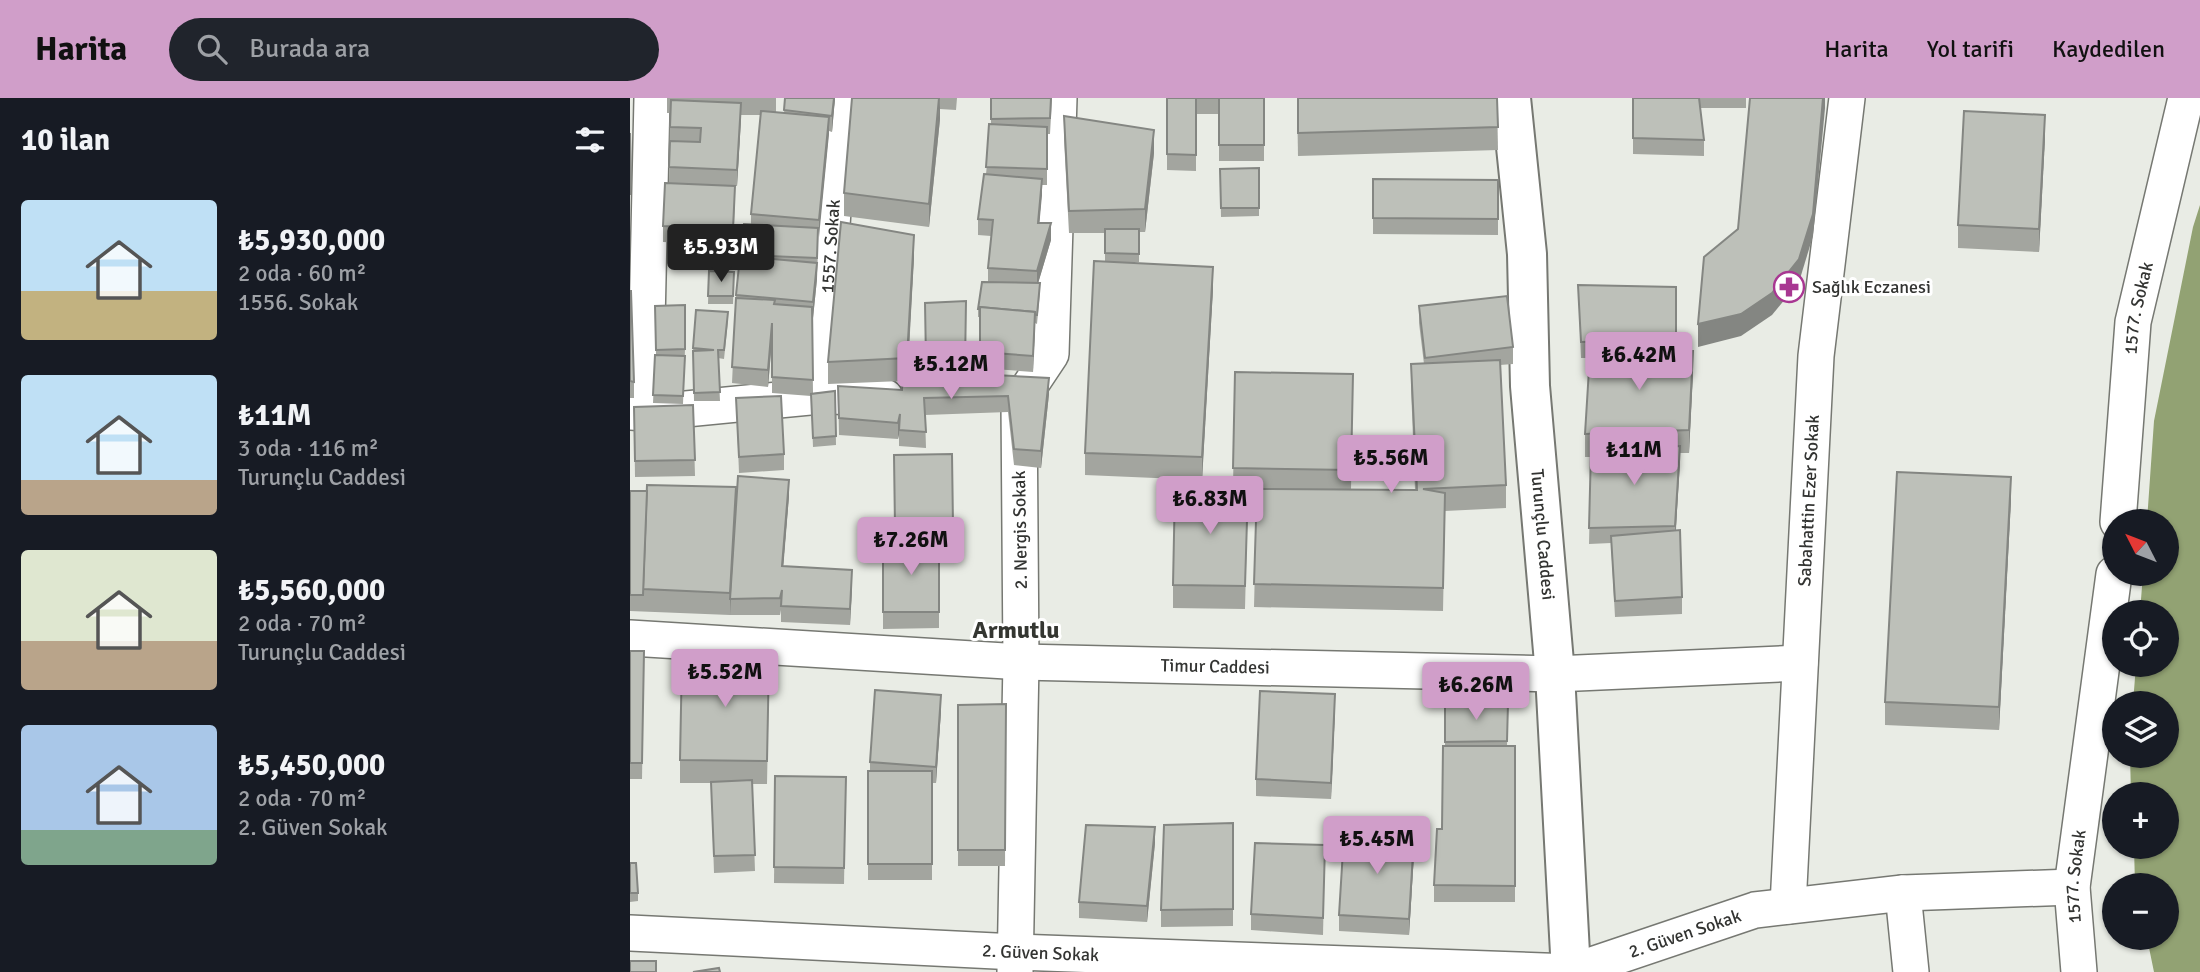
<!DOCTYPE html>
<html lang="tr">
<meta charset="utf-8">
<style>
body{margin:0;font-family:Signika,sans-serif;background:#20242c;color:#f1f3f6;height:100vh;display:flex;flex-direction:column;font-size:26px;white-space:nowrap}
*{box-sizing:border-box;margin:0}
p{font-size:23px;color:#9ea1a6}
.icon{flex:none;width:38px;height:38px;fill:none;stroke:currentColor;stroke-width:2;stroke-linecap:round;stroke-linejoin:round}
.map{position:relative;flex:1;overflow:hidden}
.sheet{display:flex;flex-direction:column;background:#171b24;width:630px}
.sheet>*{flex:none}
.needle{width:46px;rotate:312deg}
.controls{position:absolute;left:1472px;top:411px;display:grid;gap:14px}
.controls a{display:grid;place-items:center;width:77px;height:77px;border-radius:50%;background:#171b24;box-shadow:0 2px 5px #0004;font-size:35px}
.price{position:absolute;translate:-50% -60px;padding:0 16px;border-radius:7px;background:#d09ec9;color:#111;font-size:23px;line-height:46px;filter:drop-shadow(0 2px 4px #0008)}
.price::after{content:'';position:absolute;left:50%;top:42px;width:21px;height:16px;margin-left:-10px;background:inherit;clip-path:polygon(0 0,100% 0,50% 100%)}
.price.on{background:#222;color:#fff}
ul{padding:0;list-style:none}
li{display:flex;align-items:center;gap:21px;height:175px;padding:0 21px}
li span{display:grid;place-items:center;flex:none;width:196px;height:140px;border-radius:7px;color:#555}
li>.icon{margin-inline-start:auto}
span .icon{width:84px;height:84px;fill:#fffc;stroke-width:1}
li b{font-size:30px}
h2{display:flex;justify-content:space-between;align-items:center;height:84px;padding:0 21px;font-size:30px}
header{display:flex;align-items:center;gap:42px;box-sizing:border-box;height:98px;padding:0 35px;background:#d09ec9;color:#111}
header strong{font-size:33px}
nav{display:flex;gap:38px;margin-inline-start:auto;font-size:24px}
.search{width:490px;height:63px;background:#20242c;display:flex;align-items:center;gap:18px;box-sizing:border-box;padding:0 24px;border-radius:38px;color:#9ea1a6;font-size:26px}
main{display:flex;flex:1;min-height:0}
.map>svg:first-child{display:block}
.water{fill:#92a273}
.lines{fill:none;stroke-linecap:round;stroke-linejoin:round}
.minor-casing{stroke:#767872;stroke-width:38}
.tertiary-casing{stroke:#767872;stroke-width:42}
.minor{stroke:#fff;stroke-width:35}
.tertiary{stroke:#fff;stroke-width:38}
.wall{fill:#a3a59f}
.shaded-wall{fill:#848682}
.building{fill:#bdc0b9;stroke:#848682;stroke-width:2}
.labels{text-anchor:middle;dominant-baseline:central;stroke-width:6;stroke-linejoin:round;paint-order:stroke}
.street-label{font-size:18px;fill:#333432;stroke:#fff}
.poi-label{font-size:18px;fill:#333432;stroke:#fff;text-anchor:start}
.district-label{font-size:24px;font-weight:bold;fill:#343631;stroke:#fff}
</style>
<header>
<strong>Harita</strong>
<div class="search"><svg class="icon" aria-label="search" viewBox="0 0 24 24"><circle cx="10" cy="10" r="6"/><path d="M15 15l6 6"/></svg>Burada ara</div>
<nav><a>Harita</a><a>Yol tarifi</a><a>Kaydedilen</a></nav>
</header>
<main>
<section class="sheet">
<h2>10 ilan<svg class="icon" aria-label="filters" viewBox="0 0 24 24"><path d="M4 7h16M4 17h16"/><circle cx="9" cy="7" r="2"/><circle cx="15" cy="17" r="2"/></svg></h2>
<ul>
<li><span style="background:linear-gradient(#bfe0f5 65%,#c2b280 0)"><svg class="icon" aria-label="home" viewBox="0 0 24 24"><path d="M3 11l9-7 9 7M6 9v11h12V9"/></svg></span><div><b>₺5,930,000</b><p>2 oda · 60 m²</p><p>1556. Sokak</p></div></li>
<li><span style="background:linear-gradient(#bfe0f5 75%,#b9a48a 0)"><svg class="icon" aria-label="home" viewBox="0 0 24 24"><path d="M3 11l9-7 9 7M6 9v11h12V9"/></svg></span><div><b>₺11M</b><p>3 oda · 116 m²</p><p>Turunçlu Caddesi</p></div></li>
<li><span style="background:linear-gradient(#dfe7d0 65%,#b9a48a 0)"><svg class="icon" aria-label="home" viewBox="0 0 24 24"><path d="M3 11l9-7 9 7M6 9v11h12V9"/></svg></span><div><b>₺5,560,000</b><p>2 oda · 70 m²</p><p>Turunçlu Caddesi</p></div></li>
<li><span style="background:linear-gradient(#a9c7e8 75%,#7fa58c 0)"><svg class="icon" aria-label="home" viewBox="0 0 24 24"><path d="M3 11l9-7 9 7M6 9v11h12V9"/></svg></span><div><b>₺5,450,000</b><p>2 oda · 70 m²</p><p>2. Güven Sokak</p></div></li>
</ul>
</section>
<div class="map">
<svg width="1570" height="874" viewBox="0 0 1570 874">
<rect width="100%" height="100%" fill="#e9ece5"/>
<polygon class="water" points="1570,107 1570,874 1524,874 1517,840 1536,840 1536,788 1505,787 1504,749 1536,749 1536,696 1501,696 1500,658 1536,658 1536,606 1503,605 1506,567 1536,567 1536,514 1510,514 1513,476 1536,476 1536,424 1517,423 1524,323 1563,129"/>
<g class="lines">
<g class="minor-casing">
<g id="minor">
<path id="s1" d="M190,298l17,-242 9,-56"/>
<polyline points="0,314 15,315 190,298 255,299"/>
<polyline points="15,315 22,0"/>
<path id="s2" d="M1488,424l15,-200 53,-224"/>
<path id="s3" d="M0,540l391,24 534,12 245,-11"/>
<polyline points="1273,795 1281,874"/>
<path id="s4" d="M1158,808l28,-550 31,-258"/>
<path id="s5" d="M0,835l386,19 555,20 184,-62 148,-17 169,-6"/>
<polyline points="385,874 391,564 389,304 421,256 429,0"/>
<path id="s6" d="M1449,874l-7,-85 42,-313"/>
</g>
</g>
<g class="tertiary-casing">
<g id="tertiary">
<path id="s7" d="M881,0l16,156 3,132 25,288 16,298"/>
</g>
</g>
<use href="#minor" class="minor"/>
<use href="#tertiary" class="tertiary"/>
</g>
<g class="wall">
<polygon points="37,0 146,0 146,14 154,15 155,0 205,0 202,34 199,33 188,139 187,181 183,220 182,220 183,295 205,293 206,347 183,349 181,298 142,295 142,243 138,289 102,285 106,197 112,158 114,126 121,126 121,116 131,17 111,17 107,88 39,85 40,15 37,15"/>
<polygon points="222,0 327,0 326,12 310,11 310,21 299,129 214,118 214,95"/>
<polygon points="361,0 422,0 420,36 417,36 417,87 412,87 409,125 421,142 408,185 410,194 407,226 405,225 403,274 350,270 350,219 348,219 348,211 358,184 358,170 361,138 348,137 348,121 356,76 361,27"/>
<polygon points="537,0 634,0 634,63 589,63 589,16 566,16 566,73 537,72"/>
<polygon points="667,0 867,0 868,52 668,58"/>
<polygon points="1003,0 1116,0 1116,10 1070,10 1074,42 1074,58 1003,56"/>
<polygon points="434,18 524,55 515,134 509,134 509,164 492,164 583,191 572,382 455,377 455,355 475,163 475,135 439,135 434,41"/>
<polygon points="1415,40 1409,154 1328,150 1328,127"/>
<polygon points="629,70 629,118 591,119 590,71"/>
<polygon points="743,81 868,82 868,137 743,136"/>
<polygon points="105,104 103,147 33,144 33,128"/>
<polygon points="284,159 278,272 296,273 295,205 336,203 335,275 419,296 411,370 384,367 378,314 295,317 296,350 269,348 269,336 268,341 209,337 208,288 272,292 272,283 198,286 198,264"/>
<polygon points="79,173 104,174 103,206 78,206"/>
<polygon points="948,187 1046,189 1046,253 1063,275 1059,355 1050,355 1046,432 1052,499 1052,516 985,519 981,445 959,446 961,359 955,359 955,336 960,260 951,260"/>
<polygon points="0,193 4,284 4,300 0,300"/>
<polygon points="25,208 55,251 53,306 23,305 25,257 26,257"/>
<polygon points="789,208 883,249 883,266 870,267 876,387 876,410 815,413 813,513 624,509 627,393 618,393 615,511 543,510 543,487 603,389 605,274 723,276 721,391 785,392 781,289 781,266 794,266 789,225"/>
<polygon points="66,212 98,223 94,261 88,260 90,303 64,303 63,253"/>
<polygon points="106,300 154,356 154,372 109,375"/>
<polygon points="63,307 65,378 5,379 4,309"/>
<polygon points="322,356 323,444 309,444 309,530 253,531 253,444 265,444 264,357"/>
<polygon points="0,393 106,412 159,398 153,468 222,488 220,527 151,524 151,512 150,517 100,517 100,511 100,517 0,513"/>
<polygon points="1381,402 1369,632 1255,627 1255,604"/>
<polygon points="0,553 14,553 12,681 0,681"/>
<polygon points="139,583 137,686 122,686 125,773 84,775 81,685 50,685 50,662"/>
<polygon points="878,605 877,648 885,648 885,804 804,804 804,787 812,731 815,648 815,606"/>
<polygon points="376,606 375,768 328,768 328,607"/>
<polygon points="705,612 701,701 626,698 626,681"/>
<polygon points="311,613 306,685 302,685 302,782 238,782 238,673 240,673 240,664"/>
<polygon points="145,678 216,679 214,786 144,785"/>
<polygon points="603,725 603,828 531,829 531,812"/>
<polygon points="525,745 517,824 449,820 449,804"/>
<polygon points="695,747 693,837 621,832 621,816"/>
<polygon points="784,756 779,837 709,833 709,817"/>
<polygon points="0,765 8,795 8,803 0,804"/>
</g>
<g class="shaded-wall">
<polygon points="204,0 205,0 202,34 202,18"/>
<polygon points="310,0 310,21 299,129 299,106"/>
<polygon points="1193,0 1195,0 1195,10 1183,138 1169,184 1142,217 1111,238 1068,249 1068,226"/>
<polygon points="111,5 111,21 107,88 107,72"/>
<polygon points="1415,17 1415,40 1409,154 1409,131"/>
<polygon points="199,19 199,36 189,139 189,122"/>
<polygon points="524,32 524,55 515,134 515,111"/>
<polygon points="412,81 412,97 408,141 408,125"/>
<polygon points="421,125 421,142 407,189 407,173"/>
<polygon points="188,130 187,181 183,220 183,204 187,168"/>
<polygon points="284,137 284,159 277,283 277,260"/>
<polygon points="583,169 583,191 572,382 572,359"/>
<polygon points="405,214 405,230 403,274 403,258"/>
<polygon points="142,225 142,241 138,289 138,272"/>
<polygon points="1063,253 1063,275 1059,355 1059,332"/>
<polygon points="419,280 419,296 411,370 411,353"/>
<polygon points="270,316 269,336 268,341 268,325"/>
<polygon points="1050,348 1050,365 1045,444 1045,428"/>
<polygon points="1381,379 1381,402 1369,632 1369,609"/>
<polygon points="159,382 159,398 152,485 152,468"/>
<polygon points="106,389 106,412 100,517 100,495"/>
<polygon points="222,472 222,488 220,527 220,511"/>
<polygon points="705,596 705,612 701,701 701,685"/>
<polygon points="311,597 311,613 306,685 306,669"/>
<polygon points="525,729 525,745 517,824 517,808"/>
<polygon points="784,739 784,756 779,837 779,821"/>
</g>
<g class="building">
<polygon points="155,0 204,0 202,18 154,12"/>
<polygon points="222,0 309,0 299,106 214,95"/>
<polygon points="361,0 421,0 420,20 361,21"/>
<polygon points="537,0 634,0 634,47 589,47 589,0 566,0 566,57 537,56"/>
<polygon points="668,0 867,0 868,29 668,35"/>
<polygon points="1003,0 1069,0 1074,42 1003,40"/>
<polygon points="1120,0 1193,0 1183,116 1169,161 1142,195 1111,216 1068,226 1074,159 1108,131"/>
<polygon points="41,2 111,5 107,72 39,69 40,43 70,44 71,30 40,29"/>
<polygon points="131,13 199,19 189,122 121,116"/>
<polygon points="1334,13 1415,17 1409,131 1328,127"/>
<polygon points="434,18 524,32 515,111 439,113"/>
<polygon points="359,26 417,29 417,71 356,69"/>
<polygon points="0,35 1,83 0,97"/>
<polygon points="629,70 629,110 591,110 590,71"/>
<polygon points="354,76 412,81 408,125 421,125 407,173 358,170 363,122 348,121"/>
<polygon points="743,81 868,82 868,121 743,120"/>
<polygon points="35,85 105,88 103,131 33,128"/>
<polygon points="211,124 284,137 277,260 198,264"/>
<polygon points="114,126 188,130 187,160 112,157"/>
<polygon points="475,131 509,131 509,156 475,155"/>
<polygon points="110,158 187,165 183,204 106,197"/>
<polygon points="464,163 583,169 572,359 455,355"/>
<polygon points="79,173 104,174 103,198 78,198"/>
<polygon points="352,184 410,185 407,217 405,217 405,214 350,209 350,211 348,211"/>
<polygon points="948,187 1046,189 1046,242 951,244"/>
<polygon points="0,193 1,193 4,284 0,283"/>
<polygon points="877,198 883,249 795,260 789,208"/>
<polygon points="106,200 145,202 144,206 182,209 183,282 142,279 142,225 138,272 102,269"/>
<polygon points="336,203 335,268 296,263 295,205"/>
<polygon points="55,207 55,251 26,252 25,208"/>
<polygon points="350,209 405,214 403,258 350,254"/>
<polygon points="66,212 98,214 94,252 88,252 90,294 64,295 63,253 84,252 63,250"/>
<polygon points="1063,253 1059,332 955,336 960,255"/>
<polygon points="25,257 55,258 53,298 23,297"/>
<polygon points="870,262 876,387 793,391 815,395 813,490 624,486 627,391 787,392 781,266"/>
<polygon points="273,272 419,280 411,353 384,351 378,298 294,300 296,334 269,332 270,316 268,325 209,320 208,288 272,292"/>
<polygon points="605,274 723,276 721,372 603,370"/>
<polygon points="205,293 206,338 183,340 181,296"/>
<polygon points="151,298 154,356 109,359 106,300"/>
<polygon points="63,307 65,362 5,363 4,309"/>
<polygon points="1050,348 1045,428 959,430 961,352"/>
<polygon points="322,356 323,427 265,429 264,357"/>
<polygon points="1267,374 1381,379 1369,609 1255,604"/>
<polygon points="108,378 159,382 152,468 222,472 220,511 151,508 152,492 150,500 100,501"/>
<polygon points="17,387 106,389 100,495 13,491"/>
<polygon points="545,388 618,389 615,488 543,487"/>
<polygon points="0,393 17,393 13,497 0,497"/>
<polygon points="1050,432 1052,499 985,503 981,438"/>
<rect x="253" y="444" width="56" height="70"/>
<polygon points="0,553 14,553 12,665 0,665"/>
<polygon points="52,559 139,560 137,663 50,662"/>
<polygon points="245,592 311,597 306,669 240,664"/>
<polygon points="630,593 705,596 701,685 626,681"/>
<polygon points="878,605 877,643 815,644 815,606"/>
<polygon points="376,606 375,752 328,752 328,607"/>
<polygon points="813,648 885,648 885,788 804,787 807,731 812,731"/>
<rect x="238" y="673" width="64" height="93"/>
<polygon points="145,678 216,679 214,770 144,769"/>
<polygon points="122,682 125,757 84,758 81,684"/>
<polygon points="603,725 603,811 531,812 534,727"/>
<polygon points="456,727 525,729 517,808 449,804"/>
<polygon points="714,736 784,739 779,821 709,817"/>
<polygon points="625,745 695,747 693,820 621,816"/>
<polygon points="0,765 6,765 8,795 0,795"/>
<rect x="0" y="863" width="26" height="11"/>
<polygon points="89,870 90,874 63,874"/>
</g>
<defs>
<g id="pharmacy-ring" transform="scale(1.575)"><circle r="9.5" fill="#fff" stroke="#a83792" stroke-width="1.5"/><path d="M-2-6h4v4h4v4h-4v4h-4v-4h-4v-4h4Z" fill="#a83792"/></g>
</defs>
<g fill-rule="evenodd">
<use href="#pharmacy-ring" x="1159" y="189"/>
</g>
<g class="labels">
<g class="street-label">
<text stroke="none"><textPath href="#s1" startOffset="150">1557. Sokak</textPath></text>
<text stroke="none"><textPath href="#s2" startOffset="215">1577. Sokak</textPath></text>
<text stroke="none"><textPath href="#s4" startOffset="406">Sabahattin Ezer Sokak</textPath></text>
<text transform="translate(390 432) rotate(-91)">2. Nergis Sokak</text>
<text stroke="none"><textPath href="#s7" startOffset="438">Turunçlu Caddesi</textPath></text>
<text stroke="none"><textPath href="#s3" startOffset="586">Timur Caddesi</textPath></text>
<text stroke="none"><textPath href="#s6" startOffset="96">1577. Sokak</textPath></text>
<text stroke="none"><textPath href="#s5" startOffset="1062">2. Güven Sokak</textPath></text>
<text stroke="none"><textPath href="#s5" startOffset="411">2. Güven Sokak</textPath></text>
</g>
<g class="poi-label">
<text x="1182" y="189">Sağlık Eczanesi</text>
</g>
<g class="district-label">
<text x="386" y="532">Armutlu</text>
</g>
</g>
</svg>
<div class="controls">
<a><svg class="needle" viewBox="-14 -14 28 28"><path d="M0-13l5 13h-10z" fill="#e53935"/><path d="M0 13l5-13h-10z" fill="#9ea1a6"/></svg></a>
<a><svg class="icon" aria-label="locate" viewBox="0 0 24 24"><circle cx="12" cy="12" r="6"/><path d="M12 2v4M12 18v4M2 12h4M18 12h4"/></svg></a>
<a><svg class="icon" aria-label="layers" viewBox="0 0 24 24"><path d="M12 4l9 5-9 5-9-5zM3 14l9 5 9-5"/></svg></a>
<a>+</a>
<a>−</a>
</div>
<b class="price on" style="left:91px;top:186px">₺5.93M</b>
<b class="price" style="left:1009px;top:294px">₺6.42M</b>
<b class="price" style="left:321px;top:303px">₺5.12M</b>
<b class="price" style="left:1004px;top:389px">₺11M</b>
<b class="price" style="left:761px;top:397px">₺5.56M</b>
<b class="price" style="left:580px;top:438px">₺6.83M</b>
<b class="price" style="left:281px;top:479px">₺7.26M</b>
<b class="price" style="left:95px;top:611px">₺5.52M</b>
<b class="price" style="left:846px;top:624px">₺6.26M</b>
<b class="price" style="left:747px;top:778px">₺5.45M</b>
</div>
</main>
